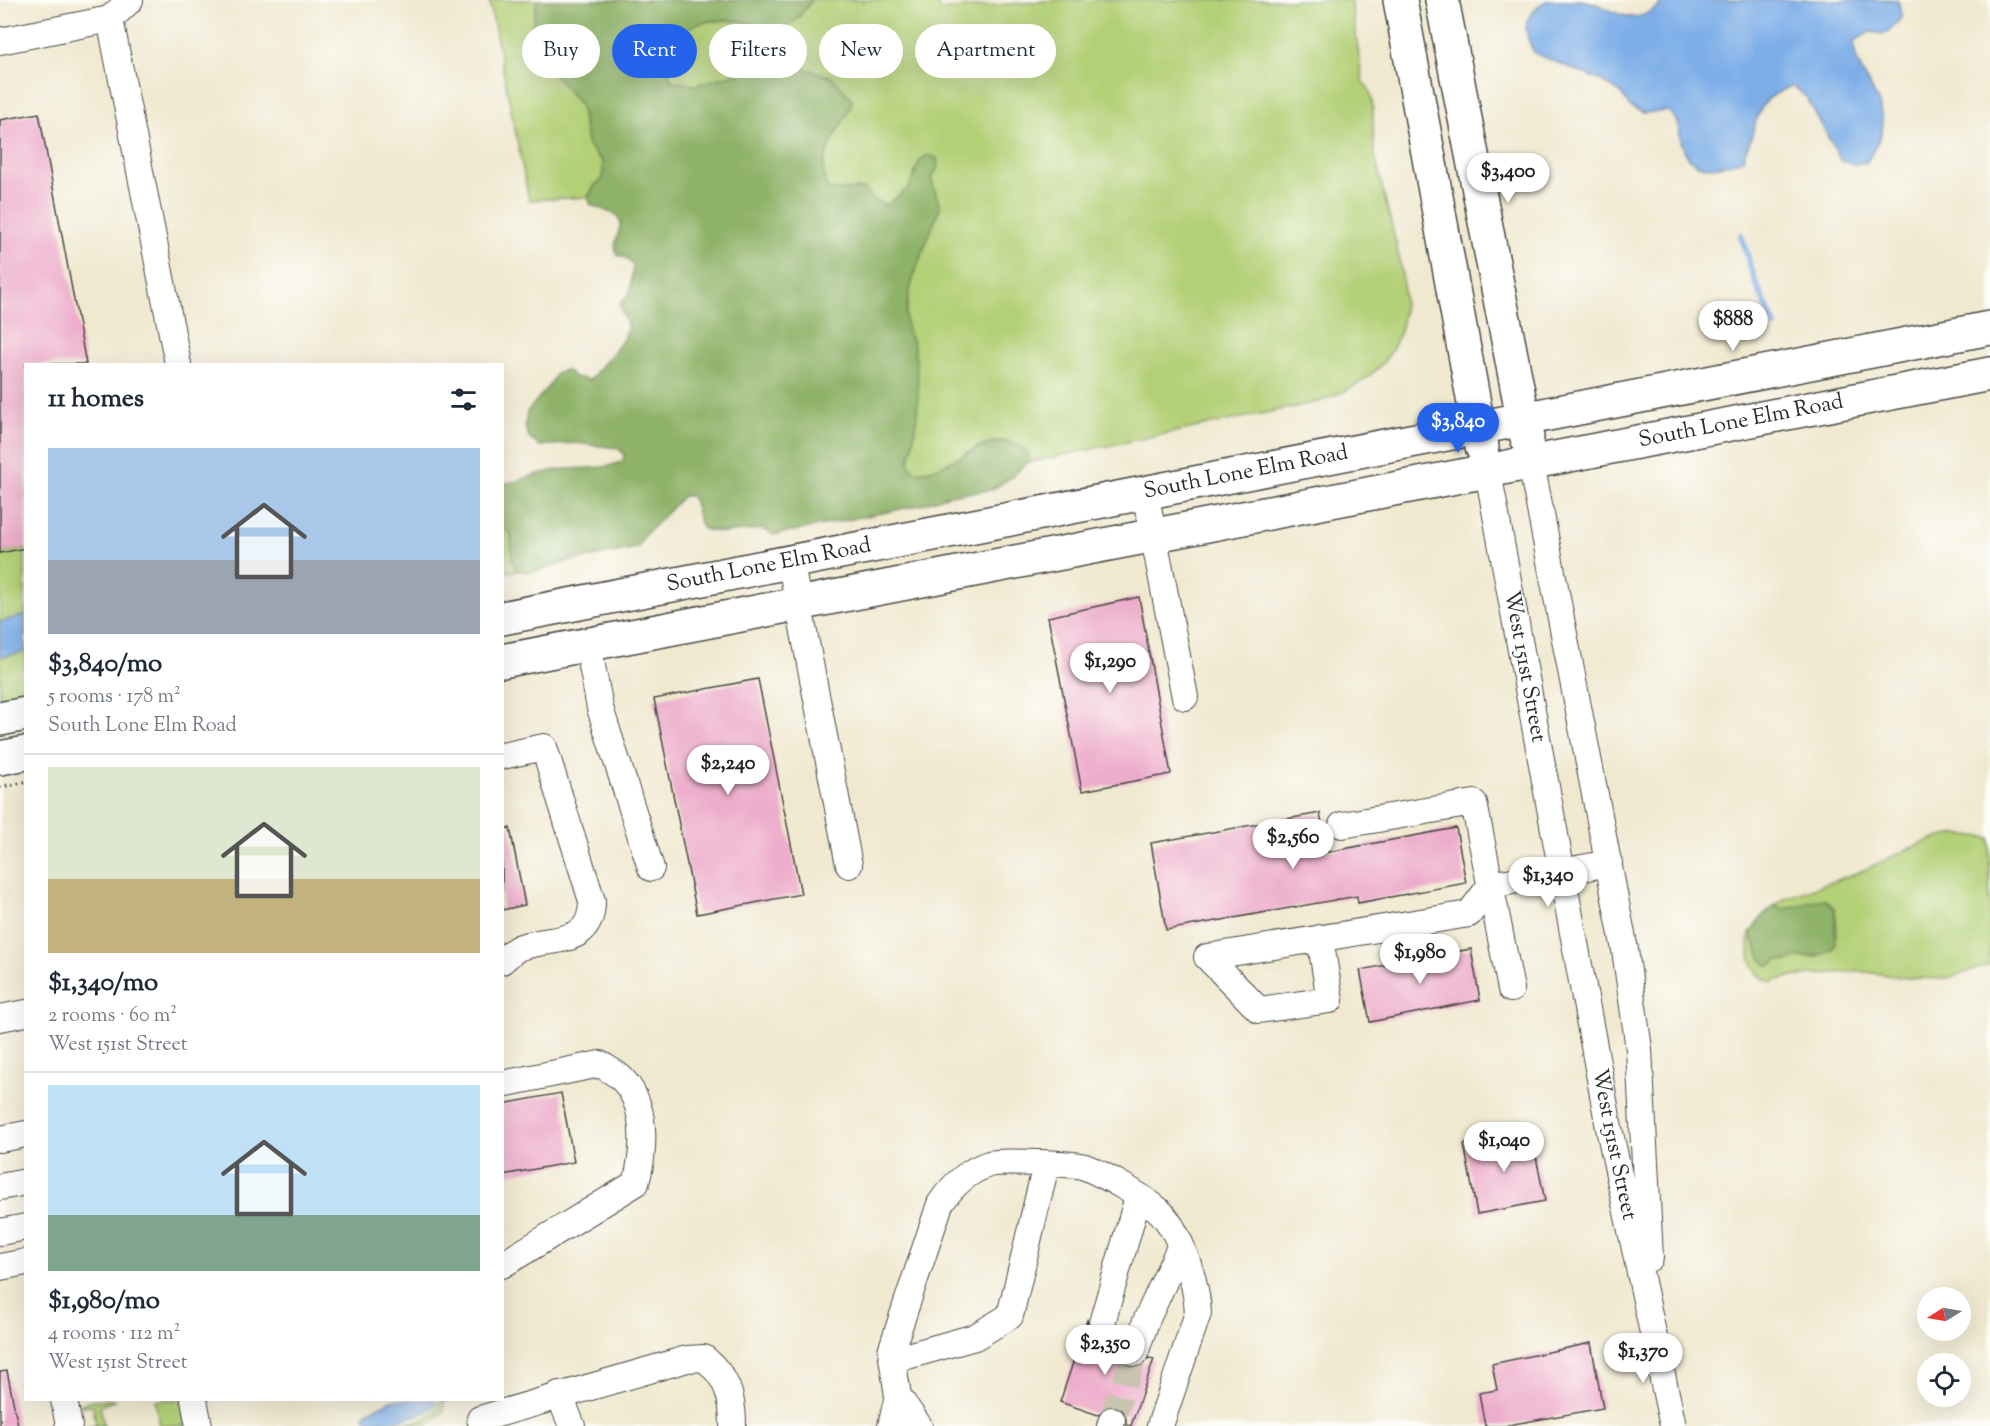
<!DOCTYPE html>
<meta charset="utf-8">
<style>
body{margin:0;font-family:"Sorts Mill Goudy",serif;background:#f2f2f3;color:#1f2937;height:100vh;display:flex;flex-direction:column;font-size:22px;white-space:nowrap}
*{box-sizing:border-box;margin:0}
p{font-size:20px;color:#747a83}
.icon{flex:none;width:33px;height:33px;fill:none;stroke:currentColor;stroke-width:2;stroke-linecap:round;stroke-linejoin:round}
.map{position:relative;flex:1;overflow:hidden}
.side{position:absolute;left:24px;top:363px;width:480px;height:1038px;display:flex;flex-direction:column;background:#fff;border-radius:0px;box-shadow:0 6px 24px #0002}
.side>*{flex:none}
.top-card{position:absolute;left:522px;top:24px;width:570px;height:54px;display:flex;gap:12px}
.needle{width:39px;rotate:259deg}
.fabs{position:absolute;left:1917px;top:1287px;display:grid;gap:12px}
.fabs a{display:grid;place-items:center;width:54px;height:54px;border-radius:50%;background:#fff;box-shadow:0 6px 24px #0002;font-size:30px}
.price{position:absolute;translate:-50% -51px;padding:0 14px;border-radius:21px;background:#fff;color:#222;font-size:20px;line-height:39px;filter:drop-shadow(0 2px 3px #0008)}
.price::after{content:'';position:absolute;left:50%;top:36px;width:18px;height:14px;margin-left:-9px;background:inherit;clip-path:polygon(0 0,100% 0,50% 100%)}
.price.selected{background:#2563eb;color:#fff}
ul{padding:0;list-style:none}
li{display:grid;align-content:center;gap:12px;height:318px;padding:0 24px}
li+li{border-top:2px solid #e0e1e3}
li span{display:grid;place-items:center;height:186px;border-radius:0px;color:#555}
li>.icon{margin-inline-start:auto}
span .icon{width:108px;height:108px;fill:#fffc;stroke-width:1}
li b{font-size:26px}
h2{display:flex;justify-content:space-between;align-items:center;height:72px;padding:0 24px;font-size:26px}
.tag{padding:0 21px;border-radius:27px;background:#fff;box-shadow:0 6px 24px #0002;font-size:21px;line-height:54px}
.tag.selected{background:#2563eb;color:#fff}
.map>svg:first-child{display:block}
.green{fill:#b3d077;stroke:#6f7e51;stroke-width:1.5}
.forest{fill:#8eb268;stroke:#5c6e4a;stroke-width:1.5}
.water{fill:#7daee8;stroke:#546c8a;stroke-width:1.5}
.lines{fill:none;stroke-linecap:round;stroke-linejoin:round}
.stream{stroke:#7daee8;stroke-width:6}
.building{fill:#edaccb}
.minor-tunnel{stroke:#c9c3af;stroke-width:26;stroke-dasharray:26 13;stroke-linecap:butt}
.minor-casing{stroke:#494844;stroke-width:28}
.major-casing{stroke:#494844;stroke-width:36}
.path{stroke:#494844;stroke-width:4;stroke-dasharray:1.5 4.5;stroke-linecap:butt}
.minor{stroke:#fff;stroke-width:26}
.major{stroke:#fff;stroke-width:33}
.labels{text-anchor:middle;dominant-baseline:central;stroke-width:4.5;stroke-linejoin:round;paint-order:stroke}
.street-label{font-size:22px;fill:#2b2b2b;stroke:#fdfcf7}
</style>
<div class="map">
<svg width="1990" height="1426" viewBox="0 0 1990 1426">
<rect width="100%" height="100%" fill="#fdfcf7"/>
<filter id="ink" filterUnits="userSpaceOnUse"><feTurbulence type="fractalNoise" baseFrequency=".0167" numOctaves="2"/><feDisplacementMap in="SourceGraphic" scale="12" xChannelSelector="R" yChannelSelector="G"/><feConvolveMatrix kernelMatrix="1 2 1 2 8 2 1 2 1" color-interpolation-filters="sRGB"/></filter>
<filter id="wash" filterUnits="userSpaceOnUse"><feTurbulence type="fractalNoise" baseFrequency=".008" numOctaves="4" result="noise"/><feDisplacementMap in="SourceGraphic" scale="24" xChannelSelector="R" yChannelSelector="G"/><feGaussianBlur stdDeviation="1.35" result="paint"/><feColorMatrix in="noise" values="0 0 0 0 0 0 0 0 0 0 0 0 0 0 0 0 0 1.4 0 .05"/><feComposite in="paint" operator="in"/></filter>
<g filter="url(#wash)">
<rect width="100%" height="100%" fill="#f0e9d0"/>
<g class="green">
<polygon points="489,0 537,0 532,29 536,56 550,69 580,105 588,146 603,162 603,179 595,185 588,197 529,200"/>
<path d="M812,0h125l3,10 116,-10h295l12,84 4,2c10,18 4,47 8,68 18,101 78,203 -57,248l-292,61 3,-8c-6,-4 -14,-12 -20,-13 -31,-8 -63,34 -95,29l-6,-8c11,-37 9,-77 6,-115 -1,-9 -8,-17 -8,-26 -1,-39 21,-80 34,-115l-9,-29 7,-11 -23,10 -6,11 -23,18 -12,-6 -9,-11c-13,-1 -24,4 -37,0 -9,-19 -3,-41 10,-58l-103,-57 -39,11 -25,-4 -8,-30c22,-29 40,-32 76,-30 9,1 18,8 27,7 18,-2 35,-14 46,-28z"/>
<polygon points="503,528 511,534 512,560 517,571 503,572"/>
<polygon points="25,548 25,700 0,705 0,553"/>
<path d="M1959,834l31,4v127l-46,14 -37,-1 -48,-7 -70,6 -18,5c-21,-7 -24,-31 -21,-49l11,20 13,10 4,-3 9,1 8,-4h23l19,-24 -1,-17 -36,-11 -15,4 -10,-3 9,-7c24,-10 50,-17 75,-27 34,-14 62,-34 100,-38z"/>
<polygon points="90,1400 116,1400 100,1406 104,1426 86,1426 96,1424 93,1406 79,1406"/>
<polygon points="155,1400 181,1400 186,1426 160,1426"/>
<path d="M440,1400h4v10l-13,13 -44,3c19,-3 49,-3 53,-26z"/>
</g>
<g class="forest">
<path d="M537,0h275c-7,9 -15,23 -26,26 -18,5 -30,-3 -46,-5 -35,-3 -56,2 -77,30l8,30 25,4 39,-11 35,-6 37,1 25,8 21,23c-9,30 -42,56 -25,89 13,4 24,-1 37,0l9,11 11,6 24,-18 11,-28 7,-5 10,3 1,9 -7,11 9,29c-12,34 -35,78 -34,115 0,9 7,17 8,26 7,38 4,78 -5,115l5,8c36,6 83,-55 115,-16l-3,8 -14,14 -21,13 -42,5 -29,10 -146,30 -12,-6 -39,4 -20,-4c-7,-11 -5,-21 -12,-33h-8l-38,39 -8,13 -68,13 -36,11 -16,-1 -5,-11 -1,-26 -8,-6v-44c19,-3 35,-12 55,-14 22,-3 45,1 65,-9l1,-7 -6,-6 -43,-5 -35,3 -11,-8 -4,-12 2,-14 24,-29 6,-11 9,-2 9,7 15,3c9,-12 38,-40 37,-53 0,-8 -6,-14 -7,-23l10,-12 3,-26 -6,-8 -10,-3 -2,-10 6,-22 -4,-8 -26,-10 -3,-8 7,-12 8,-6v-17l-15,-16 -8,-41 -30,-36 -14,-13 -4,-14v-13z"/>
<path d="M1818,900h8l9,9v38c-15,14 -32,5 -48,14l-9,-1 -9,6 -5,-3 -14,-30 14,-19 11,-8 10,3z"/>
</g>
<g class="water">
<path d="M1547,0c10,0 22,0 33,0 36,4 48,36 85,0h233l4,18 -17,16 -15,-2 -16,9c-2,31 35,58 28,90 -2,10 -11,22 -15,31l-12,2 -14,-3 -34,-63 -14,-12c-32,11 -33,22 -42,52 -2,7 -7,13 -8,22 -28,8 -54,16 -62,-20 -3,-13 -2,-20 -14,-29l-24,2 -14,-7 -8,-13 -19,-12 -68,-28c-13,-26 -11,-36 13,-53z"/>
<polygon points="25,615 25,652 0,657 0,622"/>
<path d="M391,1400h44l1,3c-7,15 -59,23 -72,15l1,-5z"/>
</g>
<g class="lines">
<polyline class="stream" points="1741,235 1755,281 1775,326"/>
</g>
<g id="blocks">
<g class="building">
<polygon points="39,113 86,364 26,364 26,548 0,553 0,120"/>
<polygon points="1139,597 1171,774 1082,791 1048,617"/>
<polygon points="758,679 801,894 697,914 654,699"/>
<polygon points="1320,813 1327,852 1456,828 1466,883 1358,903 1357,896 1166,930 1151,843"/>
<polygon points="510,828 525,905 502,910 502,829"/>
<polygon points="1471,949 1480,1000 1370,1022 1360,970"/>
<polygon points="561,1093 574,1162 502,1175 502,1104"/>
<polygon points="1531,1132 1545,1201 1477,1214 1464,1144"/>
<polygon points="1087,1320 1091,1333 1097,1337 1106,1337 1116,1328 1126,1332 1120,1355 1130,1367 1138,1368 1149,1358 1154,1359 1131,1426 1126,1425 1126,1416 1117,1406 1108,1406 1098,1415 1060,1402"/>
<polygon points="1591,1343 1603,1408 1503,1426 1485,1426 1479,1393 1497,1390 1492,1364"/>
<polygon points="7,1371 18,1426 0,1426 0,1372"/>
</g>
</g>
</g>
<g filter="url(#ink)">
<use href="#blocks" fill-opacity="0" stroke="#494844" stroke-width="1.5"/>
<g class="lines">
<polyline class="minor-tunnel" points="1112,1420 1135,1353"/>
<g class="minor-casing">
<g id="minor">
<polyline points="110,19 130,0"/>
<polyline points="0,41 110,19 178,364"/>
<polyline points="1531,463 1625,950 1639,1049 1650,1258"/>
<path id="s1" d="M1488,472l122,661 63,293"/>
<polyline points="1145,492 1185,697"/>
<polyline points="790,560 849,865"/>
<polyline points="588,645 600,708 651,868"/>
<path d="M502,756l42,-9 48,154c0,46 -38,35 -71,46 -7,2 -13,9 -19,14"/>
<polyline points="1342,825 1474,803 1511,989"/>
<polyline points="1320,938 1330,1000 1259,1010 1207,957 1469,914 1491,885 1609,863"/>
<polyline points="0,1018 26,1013"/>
<path d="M502,1084l98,-20c6,4 14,8 20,13 28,26 25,73 16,106l-134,82"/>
<polyline points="0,1139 26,1134"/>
<polyline points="0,1187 26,1182"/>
<polyline points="0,1232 26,1227"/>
<polyline points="0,1267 26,1262"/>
<polyline points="1102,1323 1138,1197"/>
<polyline points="1135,1353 1146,1321 1180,1247"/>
<polyline points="893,1360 975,1337 1010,1316 1046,1165"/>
<polyline points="559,1394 572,1426"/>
<polyline points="64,1400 69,1426"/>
<polyline points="194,1400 199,1426"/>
<path d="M480,1419l207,-60 17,-1c23,19 29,38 29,68"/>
<polyline points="891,1426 898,1396"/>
<path d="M919,1426l-21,-30 -7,-45 49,-147c12,-18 27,-33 49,-40 11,-3 85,-1 96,3 20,8 55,28 72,42 23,20 40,75 41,104l-38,113"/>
<polyline points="1110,1426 1112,1420"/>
</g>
</g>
<g class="major-casing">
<g id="major">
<polyline points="1400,0 1482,447"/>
<polyline points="1442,0 1527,438"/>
<path id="s2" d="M502,618l1488,-290"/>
<path id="s3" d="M502,661l1488,-287"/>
<polyline points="0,719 26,714"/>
<polyline points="0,758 26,753"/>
</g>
</g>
<polyline class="path" points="0,787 26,782"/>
<use href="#minor" class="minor"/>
<use href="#major" class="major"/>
</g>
</g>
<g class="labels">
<g class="street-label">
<text stroke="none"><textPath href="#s3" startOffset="1262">South Lone Elm Road</textPath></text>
<text stroke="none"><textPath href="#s2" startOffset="758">South Lone Elm Road</textPath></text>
<text stroke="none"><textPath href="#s2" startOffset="272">South Lone Elm Road</textPath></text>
<text stroke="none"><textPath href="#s1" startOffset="198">West 151st Street</textPath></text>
<text stroke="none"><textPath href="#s1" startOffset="684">West 151st Street</textPath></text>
</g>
</g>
</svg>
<div class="fabs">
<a><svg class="needle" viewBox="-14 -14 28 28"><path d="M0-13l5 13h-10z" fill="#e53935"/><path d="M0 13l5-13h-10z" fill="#747a83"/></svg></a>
<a><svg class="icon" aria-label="locate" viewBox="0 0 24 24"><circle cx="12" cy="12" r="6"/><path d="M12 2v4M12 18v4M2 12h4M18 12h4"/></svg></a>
</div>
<b class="price" style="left:1508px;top:204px">$3,400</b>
<b class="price" style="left:1733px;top:352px">$888</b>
<b class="price selected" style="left:1458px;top:454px">$3,840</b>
<b class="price" style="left:1110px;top:694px">$1,290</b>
<b class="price" style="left:728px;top:796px">$2,240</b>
<b class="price" style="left:1293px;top:870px">$2,560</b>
<b class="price" style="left:1548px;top:908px">$1,340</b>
<b class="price" style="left:1420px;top:985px">$1,980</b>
<b class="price" style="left:1504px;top:1173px">$1,040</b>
<b class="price" style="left:1105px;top:1376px">$2,350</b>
<b class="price" style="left:1643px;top:1384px">$1,370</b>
<div class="top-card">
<a class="tag">Buy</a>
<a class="tag selected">Rent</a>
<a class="tag">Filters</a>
<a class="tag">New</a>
<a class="tag">Apartment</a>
</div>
<section class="side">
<h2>11 homes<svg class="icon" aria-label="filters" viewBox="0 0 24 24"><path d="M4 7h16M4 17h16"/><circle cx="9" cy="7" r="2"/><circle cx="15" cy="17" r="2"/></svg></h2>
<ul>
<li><span style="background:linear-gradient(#a9c7e8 60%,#9aa5b1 0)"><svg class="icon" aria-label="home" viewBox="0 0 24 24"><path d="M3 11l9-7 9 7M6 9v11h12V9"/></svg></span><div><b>$3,840/mo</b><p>5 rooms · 178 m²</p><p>South Lone Elm Road</p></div></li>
<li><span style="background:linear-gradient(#dfe7d0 60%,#c2b280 0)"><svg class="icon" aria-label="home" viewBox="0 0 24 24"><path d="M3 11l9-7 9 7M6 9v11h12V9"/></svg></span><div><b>$1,340/mo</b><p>2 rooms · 60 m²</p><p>West 151st Street</p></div></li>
<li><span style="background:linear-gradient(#bfe0f5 70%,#7fa58c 0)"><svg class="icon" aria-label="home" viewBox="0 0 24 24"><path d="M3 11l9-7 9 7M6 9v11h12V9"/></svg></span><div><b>$1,980/mo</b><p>4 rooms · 112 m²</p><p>West 151st Street</p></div></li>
</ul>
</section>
</div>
